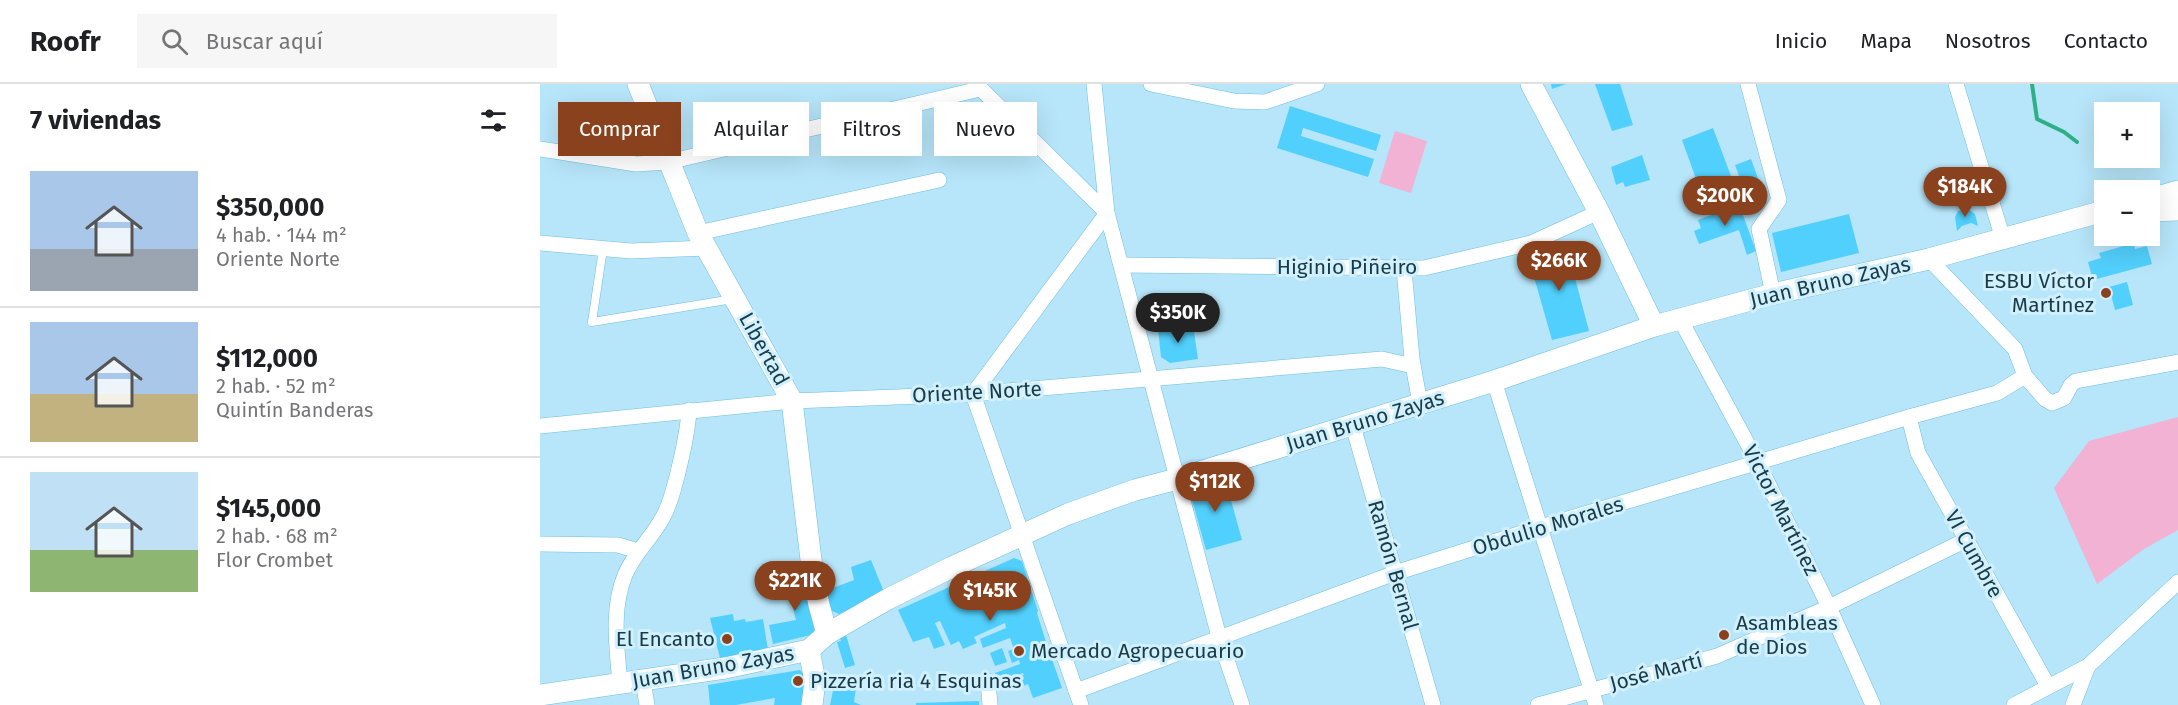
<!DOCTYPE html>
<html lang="es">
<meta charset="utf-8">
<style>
body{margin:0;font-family:"Fira Sans",sans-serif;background:#f6f6f6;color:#202124;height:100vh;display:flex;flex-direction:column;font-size:22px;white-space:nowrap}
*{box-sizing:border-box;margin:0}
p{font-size:20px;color:#757577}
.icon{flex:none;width:33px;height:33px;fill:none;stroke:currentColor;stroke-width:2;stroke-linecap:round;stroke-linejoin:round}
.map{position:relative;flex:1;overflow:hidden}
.drawer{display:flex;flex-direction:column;background:#fff;width:540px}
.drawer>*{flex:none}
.top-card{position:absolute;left:18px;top:18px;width:570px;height:54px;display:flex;gap:12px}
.controls{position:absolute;left:1554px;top:18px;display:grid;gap:12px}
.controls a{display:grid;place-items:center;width:66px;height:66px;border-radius:0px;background:#fff;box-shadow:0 6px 24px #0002;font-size:30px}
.price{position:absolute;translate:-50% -51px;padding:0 14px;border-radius:21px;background:#89421d;color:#fff;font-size:20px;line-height:39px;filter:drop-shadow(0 2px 3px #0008)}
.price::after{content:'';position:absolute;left:50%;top:36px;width:18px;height:14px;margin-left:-9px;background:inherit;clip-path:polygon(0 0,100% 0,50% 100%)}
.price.selected{background:#222;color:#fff}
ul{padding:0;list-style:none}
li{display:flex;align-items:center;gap:18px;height:150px;padding:0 30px}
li+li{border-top:2px solid #e0e0e0}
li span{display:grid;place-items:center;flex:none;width:168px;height:120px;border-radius:0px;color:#555}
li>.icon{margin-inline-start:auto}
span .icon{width:72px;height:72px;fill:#fffc;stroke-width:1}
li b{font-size:26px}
h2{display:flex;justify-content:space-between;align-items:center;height:72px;padding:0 30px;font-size:26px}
.chip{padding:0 21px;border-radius:0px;background:#fff;box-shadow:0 6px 24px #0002;font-size:21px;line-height:54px}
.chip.selected{background:#89421d;color:#fff}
header{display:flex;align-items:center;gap:36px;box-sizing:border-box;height:84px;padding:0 30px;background:#fff;border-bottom:2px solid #e0e0e0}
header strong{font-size:28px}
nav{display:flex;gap:33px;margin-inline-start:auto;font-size:21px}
.search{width:420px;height:54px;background:#f6f6f6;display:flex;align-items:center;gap:15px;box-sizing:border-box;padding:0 21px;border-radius:0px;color:#757577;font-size:22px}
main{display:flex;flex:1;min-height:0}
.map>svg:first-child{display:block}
.green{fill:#f2b2d4}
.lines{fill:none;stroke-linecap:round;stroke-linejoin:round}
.stream{stroke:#2faf85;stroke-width:4}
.building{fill:#52d0fd}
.lane-casing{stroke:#6fbfdf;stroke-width:9}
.street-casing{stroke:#6fbfdf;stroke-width:16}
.secondary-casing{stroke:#6fbfdf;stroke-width:22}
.lane{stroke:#fff;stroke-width:8}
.street{stroke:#fff;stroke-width:15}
.secondary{stroke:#fff;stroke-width:21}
.poi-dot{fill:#89421d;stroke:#d1f0fd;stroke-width:2}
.labels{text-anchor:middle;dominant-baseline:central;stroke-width:6;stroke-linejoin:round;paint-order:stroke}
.street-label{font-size:21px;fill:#193b48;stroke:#d1f0fd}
.poi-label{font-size:21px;fill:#193b48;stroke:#d1f0fd;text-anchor:start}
</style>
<header>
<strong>Roofr</strong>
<div class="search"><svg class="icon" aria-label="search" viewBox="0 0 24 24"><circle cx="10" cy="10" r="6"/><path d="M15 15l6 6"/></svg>Buscar aquí</div>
<nav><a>Inicio</a><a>Mapa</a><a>Nosotros</a><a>Contacto</a></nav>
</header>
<main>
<section class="drawer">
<h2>7 viviendas<svg class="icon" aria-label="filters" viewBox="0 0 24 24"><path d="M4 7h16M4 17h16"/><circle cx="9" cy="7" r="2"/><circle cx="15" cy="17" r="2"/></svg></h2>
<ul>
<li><span style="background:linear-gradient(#a9c7e8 65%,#9aa5b1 0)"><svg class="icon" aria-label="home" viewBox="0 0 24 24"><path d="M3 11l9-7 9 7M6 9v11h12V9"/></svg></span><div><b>$350,000</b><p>4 hab. · 144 m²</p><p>Oriente Norte</p></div></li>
<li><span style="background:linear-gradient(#a9c7e8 60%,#c2b280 0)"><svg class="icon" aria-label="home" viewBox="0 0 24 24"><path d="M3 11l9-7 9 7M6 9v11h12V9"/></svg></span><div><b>$112,000</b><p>2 hab. · 52 m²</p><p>Quintín Banderas</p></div></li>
<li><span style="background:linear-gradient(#bfe0f5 65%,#8fb573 0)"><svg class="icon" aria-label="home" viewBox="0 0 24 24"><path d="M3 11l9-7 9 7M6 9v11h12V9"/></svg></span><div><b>$145,000</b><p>2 hab. · 68 m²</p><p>Flor Crombet</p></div></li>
</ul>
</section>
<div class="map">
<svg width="1638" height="621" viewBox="0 0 1638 621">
<rect width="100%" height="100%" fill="#b7e5f9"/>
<g class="green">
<polygon points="855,47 887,57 871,109 839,99"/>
<polygon points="1638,333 1638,446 1604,465 1557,500 1514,404 1549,357"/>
</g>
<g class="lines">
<polyline class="stream" points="1492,0 1497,35 1524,48 1537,58"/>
</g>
<g class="building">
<polygon points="1011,0 1026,0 1012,5"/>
<polygon points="1055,0 1080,0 1093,41 1072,47"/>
<polygon points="750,22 841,51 836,67 763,44 761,52 834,75 828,93 737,64"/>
<polygon points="1173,44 1200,116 1168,128 1142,56"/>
<polygon points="1102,71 1110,96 1085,103 1083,98 1076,101 1071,83"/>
<polygon points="1211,75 1227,119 1211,125 1195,81"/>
<polygon points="1199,120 1216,167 1207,171 1199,146 1159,160 1154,147 1161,144 1158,136"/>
<polygon points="1428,125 1435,130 1438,142 1431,139 1422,142 1417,147 1415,133 1418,127"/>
<polygon points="1309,130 1319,169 1241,188 1232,149"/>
<polygon points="1594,159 1595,165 1607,162 1612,180 1553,196 1548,178 1561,174 1559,169"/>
<polygon points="1026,160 1049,247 1012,256 988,172"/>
<polygon points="1587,198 1593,221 1575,226 1569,203"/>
<polygon points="653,241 658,275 630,279 621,273 618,245"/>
<polygon points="684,391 702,456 666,466 650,409 655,399"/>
<polygon points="474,474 482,477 498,527 497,529 505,555 522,604 493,614 488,600 476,605 473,595 484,591 483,589 464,595 463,593 457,595 455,589 480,580 479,576 472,579 468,567 474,565 470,554 443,564 440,555 466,544 465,539 434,553 437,559 423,565 419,557 411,561 400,537 395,539 405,561 394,565 389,553 373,558 358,526"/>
<polygon points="331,476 344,508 299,530 292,527 285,507 314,496 311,483"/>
<polygon points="264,488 275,550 233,560 229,541 256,536 244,491"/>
<polygon points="193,530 194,537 205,535 206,538 223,535 228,566 181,578 170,534"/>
<polygon points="306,551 315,581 305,584 297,558 301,557 299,552"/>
<polygon points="462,564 467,578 455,582 450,569"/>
<polygon points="260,586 269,595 265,621 234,621 235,614 196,621 170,621 168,601"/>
<polygon points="295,597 316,604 314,618 321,621 290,621"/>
<polygon points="439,617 439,621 376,621 376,619"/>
</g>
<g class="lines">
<g class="lane-casing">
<polyline id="lane" points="63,165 52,238 193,215"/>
</g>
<g class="street-casing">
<g id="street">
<polyline points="436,0 567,129 433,310 541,621"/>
<polyline points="554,0 567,129 679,553 702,621"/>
<polyline points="611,0 694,17 725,18 777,0"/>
<polyline points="1208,0 1239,116 1219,145 1233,210"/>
<polyline points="1416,0 1463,155"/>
<polyline points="0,65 96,80 128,78 440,5"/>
<polyline points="158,149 399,96"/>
<polyline points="0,159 91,167 167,164"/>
<polyline points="1389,175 1475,265 1485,292 1505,315 1512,319 1524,314 1531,301 1536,297 1638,278"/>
<polyline points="581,181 884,184 991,159 1059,128"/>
<polyline points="864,185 872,275 880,320"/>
<polyline points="1140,235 1218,379 1289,523 1333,621"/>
<polyline points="954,297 1056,621"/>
<polyline points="1369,333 1378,369 1508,602"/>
<polyline points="0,342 252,317 433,310 842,275 873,282"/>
<polyline points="813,342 893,621"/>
<polyline points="0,460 78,461 98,467"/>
<polyline points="103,597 107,621"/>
<polyline points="448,597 450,621"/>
<path d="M80,600c-3,-36 -9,-75 5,-109 9,-22 27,-37 38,-58 11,-19 25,-84 26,-107"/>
<polyline points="536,607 855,489 1001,443 1369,333 1457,309 1485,292"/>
<polyline points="998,621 1177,572 1289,523 1426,456"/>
<polyline points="1474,621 1548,582 1638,498"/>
<polyline points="1533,621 1548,582"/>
</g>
</g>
<g class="secondary-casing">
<g id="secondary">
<polyline points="98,0 158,149 252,317 272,484 279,521 287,550"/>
<polyline points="991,0 1059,128 1114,242"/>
<polyline points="1610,115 1638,107"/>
<polyline points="1610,127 1638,126"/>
<polyline points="269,566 275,597 272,621"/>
<polyline points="0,611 185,584 269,566 287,550 348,515 412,483 528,430 595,406 637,395 954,297 1114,242 1233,210 1389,175 1564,127"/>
</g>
</g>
<use href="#lane" class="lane"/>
<use href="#street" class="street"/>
<use href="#secondary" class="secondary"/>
</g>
<g class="poi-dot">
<circle cx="1566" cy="209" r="6"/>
<circle cx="1184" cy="551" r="6"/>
<circle cx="187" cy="555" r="6"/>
<circle cx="479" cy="567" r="6"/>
<circle cx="258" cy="597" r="6"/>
</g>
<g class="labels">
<g class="street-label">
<text x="807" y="183">Higinio Piñeiro</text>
<text transform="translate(1290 198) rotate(-13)">Juan Bruno Zayas</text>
<text transform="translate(224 265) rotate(61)">Libertad</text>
<text transform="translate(437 308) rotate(-3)">Oriente Norte</text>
<text transform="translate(825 337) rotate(-17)">Juan Bruno Zayas</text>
<text transform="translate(1241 426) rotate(63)">Victor Martínez</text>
<text transform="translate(1008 442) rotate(-17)">Obdulio Morales</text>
<text transform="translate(1434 470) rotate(61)">VI Cumbre</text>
<text transform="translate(853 481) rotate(74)">Ramón Bernal</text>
<text transform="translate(173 583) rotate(-10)">Juan Bruno Zayas</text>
<text transform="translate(1116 588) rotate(-15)">José Martí</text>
</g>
<g class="poi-label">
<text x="1554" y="197" text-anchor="end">ESBU Víctor<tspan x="1554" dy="24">Martínez</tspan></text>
<text x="1196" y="539">Asambleas<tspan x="1196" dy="24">de Dios</tspan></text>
<text x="175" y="555" text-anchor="end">El Encanto</text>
<text x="491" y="567">Mercado Agropecuario</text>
<text x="270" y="597">Pizzería ria 4 Esquinas</text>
</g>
</g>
</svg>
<div class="controls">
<a>+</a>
<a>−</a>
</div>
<b class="price" style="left:1425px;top:134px">$184K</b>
<b class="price" style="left:1185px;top:143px">$200K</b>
<b class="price" style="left:1019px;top:208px">$266K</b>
<b class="price selected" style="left:638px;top:260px">$350K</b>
<b class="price" style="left:675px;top:429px">$112K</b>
<b class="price" style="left:255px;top:528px">$221K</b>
<b class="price" style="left:450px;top:538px">$145K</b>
<div class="top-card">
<a class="chip selected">Comprar</a>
<a class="chip">Alquilar</a>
<a class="chip">Filtros</a>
<a class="chip">Nuevo</a>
</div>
</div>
</main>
